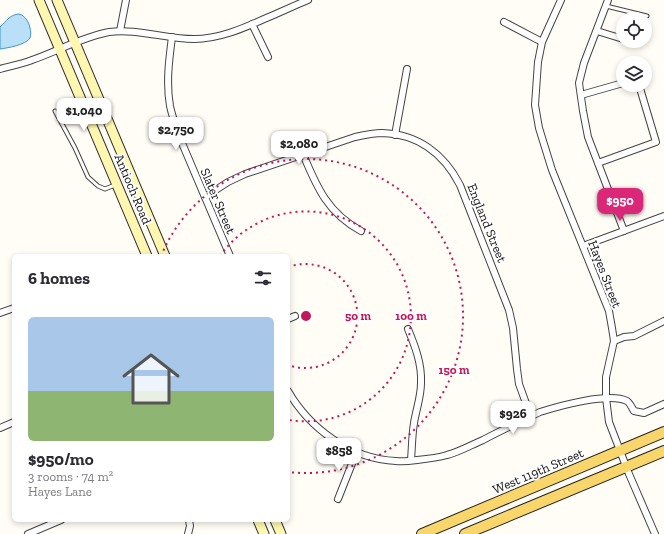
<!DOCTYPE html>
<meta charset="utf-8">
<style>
body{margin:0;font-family:"Zilla Slab",serif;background:#f7f7f7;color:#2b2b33;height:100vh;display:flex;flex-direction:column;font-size:15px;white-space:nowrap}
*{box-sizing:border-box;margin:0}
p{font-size:13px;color:#7c7c81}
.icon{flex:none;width:22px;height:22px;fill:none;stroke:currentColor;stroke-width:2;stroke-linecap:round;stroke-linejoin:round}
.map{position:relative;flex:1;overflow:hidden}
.sheet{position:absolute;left:12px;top:254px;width:278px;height:268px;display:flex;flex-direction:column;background:#fff;border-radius:6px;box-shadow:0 2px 6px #0003}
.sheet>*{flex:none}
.fabs{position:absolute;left:616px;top:12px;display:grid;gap:8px}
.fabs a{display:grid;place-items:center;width:36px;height:36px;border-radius:50%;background:#fff;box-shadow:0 2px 6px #0003;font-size:20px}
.price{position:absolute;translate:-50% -34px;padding:0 9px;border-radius:8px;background:#fff;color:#222;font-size:13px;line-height:26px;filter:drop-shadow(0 1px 2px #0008)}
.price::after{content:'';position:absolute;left:50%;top:24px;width:12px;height:9px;margin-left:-6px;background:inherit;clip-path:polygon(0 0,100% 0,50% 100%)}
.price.current{background:#db2777;color:#fff}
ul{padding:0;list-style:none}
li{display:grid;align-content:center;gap:8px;height:212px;padding:0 16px}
li span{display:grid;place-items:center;height:124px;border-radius:6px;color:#555}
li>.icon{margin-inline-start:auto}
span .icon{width:72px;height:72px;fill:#fffc;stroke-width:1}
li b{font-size:17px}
h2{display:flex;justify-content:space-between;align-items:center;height:48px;padding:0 16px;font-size:17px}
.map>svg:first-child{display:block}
.water{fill:#b9e0f7;stroke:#3f96cf}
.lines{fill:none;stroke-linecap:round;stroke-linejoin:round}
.service-casing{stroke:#444;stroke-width:5}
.minor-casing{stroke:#444;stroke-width:8}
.secondary-casing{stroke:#333;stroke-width:11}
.primary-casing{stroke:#222;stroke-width:12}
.service{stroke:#fff;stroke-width:3}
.minor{stroke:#fff;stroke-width:6}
.secondary{stroke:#fff6b0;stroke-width:9}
.primary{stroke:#f9d66b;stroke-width:10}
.ring{fill:none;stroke:#c2185b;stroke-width:2;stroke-dasharray:2 4}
.labels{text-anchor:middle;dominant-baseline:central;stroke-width:4;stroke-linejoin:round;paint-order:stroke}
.street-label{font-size:13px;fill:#111;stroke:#fff}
.centre{fill:#c2185b;stroke:#fff;stroke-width:2}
.ring-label{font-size:12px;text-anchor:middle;font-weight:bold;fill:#c2185b;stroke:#fff;stroke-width:4;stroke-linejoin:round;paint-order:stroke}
</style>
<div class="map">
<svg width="664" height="534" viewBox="0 0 664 534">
<rect width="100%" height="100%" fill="#fffdf5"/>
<path class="water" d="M18,14l4,1c4,3 7,7 8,13 1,3 1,7 0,10 -4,7 -23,10 -30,11v-22c7,-6 8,-11 18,-13z"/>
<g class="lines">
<g class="service-casing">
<g id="service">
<polyline points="606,6 647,16"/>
<polyline points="55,111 75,148 88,177 98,186 105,189 115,185"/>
</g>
</g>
<g class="minor-casing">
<g id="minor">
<polyline points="561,0 542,42 538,62 535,105 539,128 552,170 609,311 612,328 614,341 606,377 606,398 609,422 629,474 655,534"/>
<polyline points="608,0 584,63 579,83 583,111 588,137 624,231"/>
<polyline points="504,22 542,42"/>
<polyline points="252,24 268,57"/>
<polyline points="120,31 126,0"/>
<polyline points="597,31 623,39"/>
<path d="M172,37c-3,23 -6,46 -2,69 2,10 6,20 9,30l51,120"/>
<polyline points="628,41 632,42"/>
<path d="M0,69c11,-3 22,-5 32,-9 26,-9 50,-23 77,-28 26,-4 58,7 85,7 24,0 48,-10 70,-20 15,-6 29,-13 44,-19"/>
<polyline points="581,95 623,83"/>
<polyline points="395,135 407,69"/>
<path d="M303,154c14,34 25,59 58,77"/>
<polyline points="598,163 656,142 639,85"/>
<path d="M205,197l23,-15 17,-8 110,-37c9,-2 18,-4 27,-4 36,1 62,21 78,52l49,125 4,18 4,41 2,15 12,33"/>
<polyline points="583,246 664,216"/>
<polyline points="0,313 14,308"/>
<polyline points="288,319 295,316"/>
<path d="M408,329c7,17 14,35 13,54 0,14 -5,27 -7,40 -2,12 -2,25 -3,37"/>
<polyline points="614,341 624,337 634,336 664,321"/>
<path d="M288,391c22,38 63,68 108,70 7,1 14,0 21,-1 10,-1 20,-2 30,-5 12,-3 24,-10 36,-15 19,-10 38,-19 57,-28 19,-6 69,-20 87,-11 3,2 5,7 7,10l10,2 20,-9"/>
<polyline points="0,428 14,422"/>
<polyline points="338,499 357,451"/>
<polyline points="28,534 61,520"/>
<polyline points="188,534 190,526 189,520"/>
</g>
</g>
<g class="secondary-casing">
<g id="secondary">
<polyline points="39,0 147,256"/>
<polyline points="57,0 165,256"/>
<polyline points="258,520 264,534"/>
<polyline points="275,520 281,534"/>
</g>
</g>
<g class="primary-casing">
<g id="primary">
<polyline points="422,534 664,432"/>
<polyline points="465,534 664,451"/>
</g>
</g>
<use href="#service" class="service"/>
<use href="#minor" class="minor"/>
<use href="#secondary" class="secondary"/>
<use href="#primary" class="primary"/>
</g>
<g class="ring">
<path d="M288 267A52 52 0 1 1 288 365"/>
<path d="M220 256A105 105 0 1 1 289 420"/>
<path d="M161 256A157 157 0 1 1 288 472"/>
</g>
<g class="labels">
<g class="street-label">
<text transform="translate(133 189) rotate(67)">Antioch Road</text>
<text transform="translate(218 201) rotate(67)">Slater Street</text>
<text transform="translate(487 223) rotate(68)">England Street</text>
<text transform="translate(605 274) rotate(69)">Hayes Street</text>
<text transform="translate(538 471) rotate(-23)">West 119th Street</text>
</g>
</g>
<circle cx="306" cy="316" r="6" class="centre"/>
<g class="ring-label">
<text x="358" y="320">50 m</text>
<text x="411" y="320">100 m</text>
<text x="454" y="374">150 m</text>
</g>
</svg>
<div class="fabs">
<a><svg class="icon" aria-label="locate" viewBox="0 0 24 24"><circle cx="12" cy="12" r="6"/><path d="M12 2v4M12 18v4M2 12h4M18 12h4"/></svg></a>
<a><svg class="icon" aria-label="layers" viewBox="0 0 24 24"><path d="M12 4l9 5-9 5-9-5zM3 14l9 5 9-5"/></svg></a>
</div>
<b class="price" style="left:84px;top:132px">$1,040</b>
<b class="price" style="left:176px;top:151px">$2,750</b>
<b class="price" style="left:299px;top:165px">$2,080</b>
<b class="price current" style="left:620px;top:222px">$950</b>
<b class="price" style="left:513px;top:435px">$926</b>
<b class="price" style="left:339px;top:472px">$858</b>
<section class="sheet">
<h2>6 homes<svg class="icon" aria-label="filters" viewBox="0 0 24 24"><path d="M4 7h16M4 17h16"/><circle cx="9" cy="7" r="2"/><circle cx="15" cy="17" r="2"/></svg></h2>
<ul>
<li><span style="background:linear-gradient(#a9c7e8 60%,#8fb573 0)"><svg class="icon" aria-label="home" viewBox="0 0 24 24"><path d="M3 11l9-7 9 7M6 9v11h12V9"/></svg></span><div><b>$950/mo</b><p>3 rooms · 74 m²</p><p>Hayes Lane</p></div></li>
</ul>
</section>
</div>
